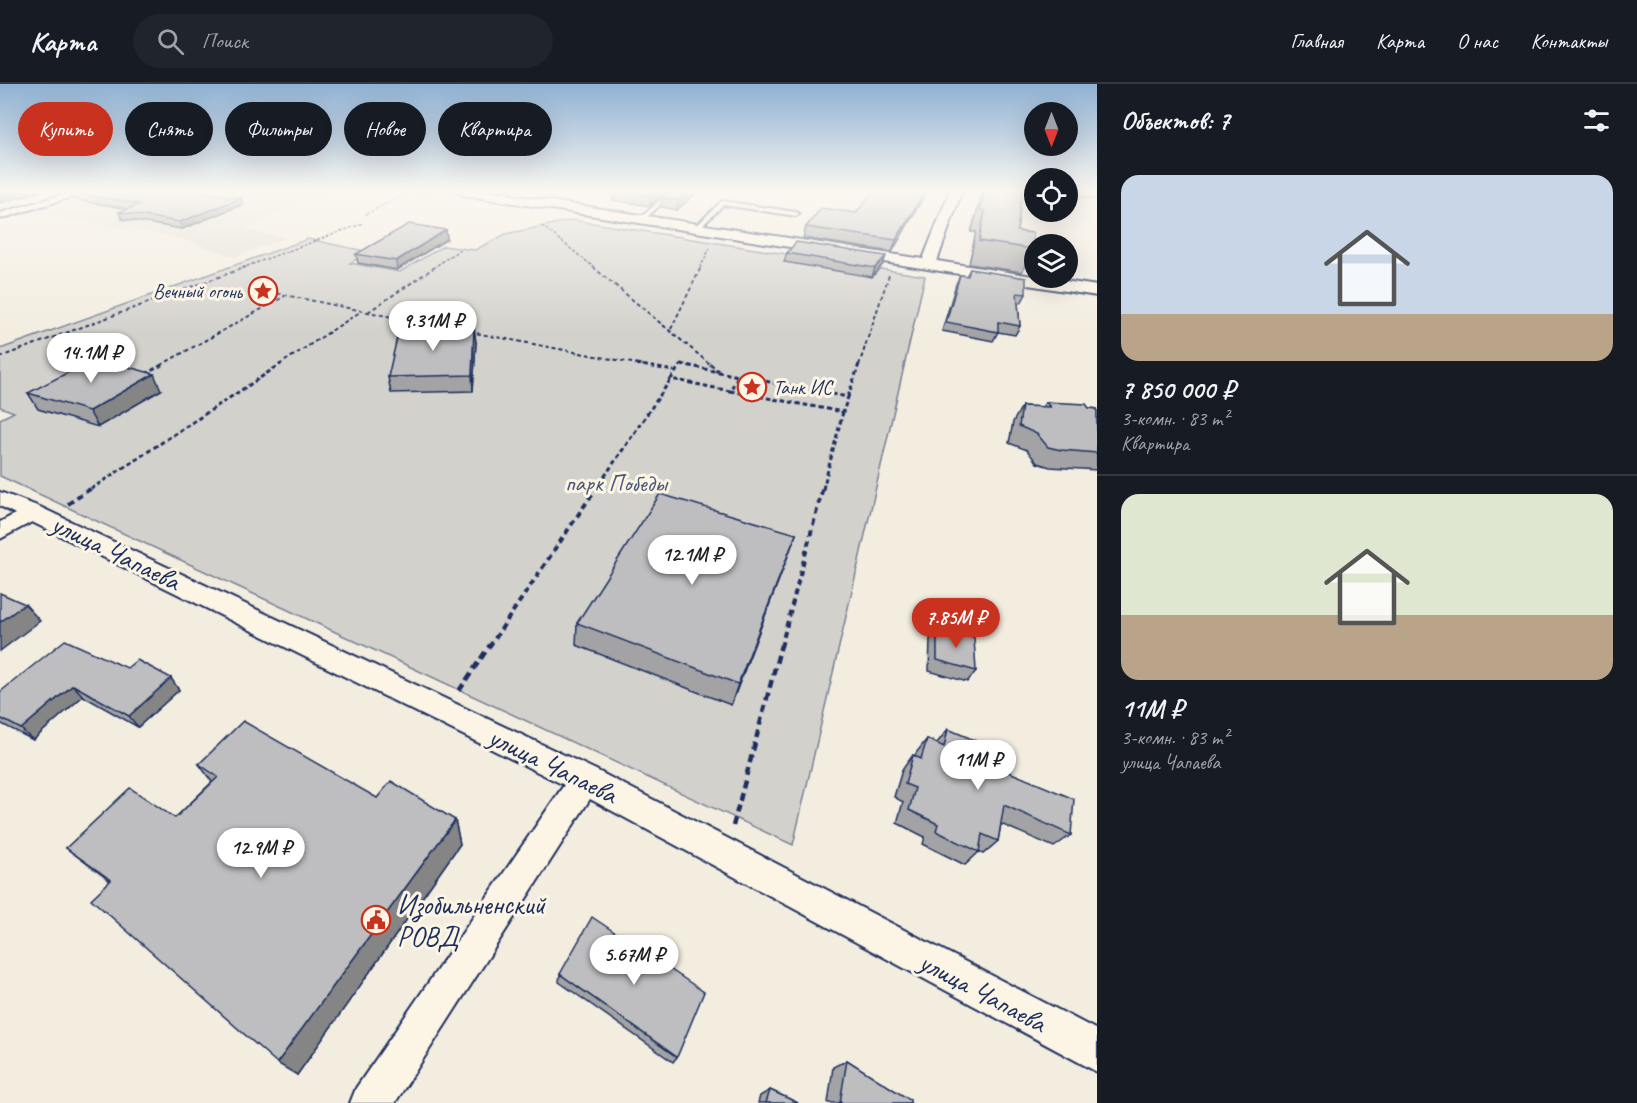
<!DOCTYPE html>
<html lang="ru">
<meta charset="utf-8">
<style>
body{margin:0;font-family:Caveat,sans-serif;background:#20242c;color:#f1f3f6;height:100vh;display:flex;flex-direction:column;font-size:22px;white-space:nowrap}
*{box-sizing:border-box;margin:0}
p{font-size:20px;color:#9ea1a6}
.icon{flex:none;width:33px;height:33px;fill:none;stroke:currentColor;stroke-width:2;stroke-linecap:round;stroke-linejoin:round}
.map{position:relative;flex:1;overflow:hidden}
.side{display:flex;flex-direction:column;background:#171b24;width:540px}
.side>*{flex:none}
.top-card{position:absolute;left:18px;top:18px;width:570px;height:54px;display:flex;gap:12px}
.needle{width:39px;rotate:180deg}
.buttons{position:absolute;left:1024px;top:18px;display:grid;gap:12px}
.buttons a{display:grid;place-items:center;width:54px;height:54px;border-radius:50%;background:#171b24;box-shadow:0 6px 24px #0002;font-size:30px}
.price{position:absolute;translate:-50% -51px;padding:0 14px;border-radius:21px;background:#fff;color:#222;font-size:20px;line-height:39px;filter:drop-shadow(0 2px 3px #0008)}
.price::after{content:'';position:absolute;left:50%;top:36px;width:18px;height:14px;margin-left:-9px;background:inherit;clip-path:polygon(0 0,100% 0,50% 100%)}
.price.on{background:#c8321e;color:#fff}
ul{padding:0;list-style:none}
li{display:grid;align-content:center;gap:12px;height:318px;padding:0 24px}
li+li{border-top:2px solid #363941}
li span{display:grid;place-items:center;height:186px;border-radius:18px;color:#555}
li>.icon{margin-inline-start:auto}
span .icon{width:108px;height:108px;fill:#fffc;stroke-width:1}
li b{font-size:26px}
h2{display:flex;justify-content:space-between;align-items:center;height:72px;padding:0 24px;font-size:26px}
.chip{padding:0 21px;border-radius:27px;background:#171b24;box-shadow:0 6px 24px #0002;font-size:21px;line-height:54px}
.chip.on{background:#c8321e;color:#fff}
header{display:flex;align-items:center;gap:36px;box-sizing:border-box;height:84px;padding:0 30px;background:#171b24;border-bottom:2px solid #363941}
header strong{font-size:28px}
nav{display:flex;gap:33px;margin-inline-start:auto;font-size:21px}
.search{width:420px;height:54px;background:#20242c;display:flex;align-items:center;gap:15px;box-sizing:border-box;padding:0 21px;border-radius:33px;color:#9ea1a6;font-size:22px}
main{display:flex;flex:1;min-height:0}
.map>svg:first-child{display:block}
.built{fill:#e3dfd6}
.green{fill:#d3d1cc;stroke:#778095;stroke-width:1.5}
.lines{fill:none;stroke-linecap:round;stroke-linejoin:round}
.service-casing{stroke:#1b2f5e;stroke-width:4}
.pedestrian-casing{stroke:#1b2f5e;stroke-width:4}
.minor-casing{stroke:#1b2f5e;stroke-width:4}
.tertiary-casing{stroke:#1b2f5e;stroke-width:4}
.path-far4{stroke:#1b2f5e;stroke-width:1.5;stroke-dasharray:3 2;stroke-linecap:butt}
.path-far3{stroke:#1b2f5e;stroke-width:2;stroke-dasharray:4 3;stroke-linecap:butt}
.path-far2{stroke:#1b2f5e;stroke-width:3;stroke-dasharray:4.5 3;stroke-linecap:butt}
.path-far1{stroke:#1b2f5e;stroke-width:4;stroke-dasharray:6 4.5;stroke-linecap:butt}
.path{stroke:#1b2f5e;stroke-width:4.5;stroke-dasharray:8 5;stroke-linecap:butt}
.service{fill:#fcf5e5;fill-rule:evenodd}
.pedestrian{fill:#fcf5e5;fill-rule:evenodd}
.minor{fill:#fcf5e5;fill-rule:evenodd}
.tertiary{fill:#fcf5e5;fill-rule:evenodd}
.wall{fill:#a3a3a5;stroke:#1b2f5e;stroke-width:1.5}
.shaded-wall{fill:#858586;stroke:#1b2f5e;stroke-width:1.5}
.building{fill:#bebec0;stroke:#1b2f5e;stroke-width:1.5}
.labels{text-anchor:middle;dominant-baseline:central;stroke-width:6;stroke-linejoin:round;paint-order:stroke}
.far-poi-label{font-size:20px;fill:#1b2f5e;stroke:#fcf5e5;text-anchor:end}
.park-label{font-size:24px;fill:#49587a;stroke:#fcf5e5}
.near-street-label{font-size:28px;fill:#1b2f5e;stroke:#fcf5e5}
.near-poi-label{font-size:28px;fill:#1b2f5e;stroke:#fcf5e5;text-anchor:start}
</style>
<header>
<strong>Карта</strong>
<div class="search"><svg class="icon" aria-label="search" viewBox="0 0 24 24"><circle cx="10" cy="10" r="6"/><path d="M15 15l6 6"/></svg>Поиск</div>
<nav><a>Главная</a><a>Карта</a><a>О нас</a><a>Контакты</a></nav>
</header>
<main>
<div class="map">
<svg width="1097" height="1019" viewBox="0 0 1097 1019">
<rect width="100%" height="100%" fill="#f3ede0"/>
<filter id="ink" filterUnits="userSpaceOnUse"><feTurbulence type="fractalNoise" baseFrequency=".0167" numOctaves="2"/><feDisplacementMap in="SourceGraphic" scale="12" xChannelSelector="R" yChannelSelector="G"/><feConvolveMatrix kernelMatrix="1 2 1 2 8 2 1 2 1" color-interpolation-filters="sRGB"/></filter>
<g filter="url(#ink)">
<polygon class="built" points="106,107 328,107 245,145 286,154 235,173 179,154 33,129"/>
<polygon class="green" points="573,136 925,192 793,761 0,392 0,335 14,328 0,323 0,265 308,155 369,168 350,179 400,188 443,162 475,166 506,150"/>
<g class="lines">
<g class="service-casing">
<g id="service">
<polygon points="668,107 672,107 673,109 644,136 640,136 640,134 668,109"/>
<polygon points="722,117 796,128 799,130 796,132 723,121 700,144 696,144 696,142"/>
</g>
</g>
<g class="pedestrian-casing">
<polygon id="pedestrian" points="503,107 512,107 496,114 496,110"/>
</g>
<g class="minor-casing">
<g id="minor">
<polygon points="75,107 91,107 0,135 0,129"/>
<polygon points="0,408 40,423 596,686 1097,946 1097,988 590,715 395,1019 350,1019 356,1004 564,701 32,438 0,455 0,438 15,430 0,422"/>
</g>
</g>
<g class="tertiary-casing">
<polygon id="tertiary" points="457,107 487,107 923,175 950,107 962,107 937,177 1097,202 1097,212 463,111"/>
</g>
<g class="path-far4">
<polyline points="411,107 428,110"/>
<polyline points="366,130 411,107"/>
<polyline points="542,142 595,184"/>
<polyline points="242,184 364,139"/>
<polyline points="433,184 462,164"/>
<polyline points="700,184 710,164"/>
</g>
<g class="path-far3">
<polyline points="593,183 711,281"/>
<polyline points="270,208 451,245"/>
<polyline points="368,228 435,183"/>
<polyline points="671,245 701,183"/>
<polyline points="470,248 643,281"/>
<polyline points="0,273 246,183"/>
<polyline points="161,281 285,212"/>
<polyline points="279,281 360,228"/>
<polyline points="680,281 687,281"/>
<polyline points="859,281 889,191"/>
</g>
<g class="path-far2">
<polyline points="636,280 674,287"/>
<polygon points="681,280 738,292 730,307 671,295"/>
<polyline points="710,280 718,287"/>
<polyline points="145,290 164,280"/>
<polyline points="730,307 843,328 848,313 738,292"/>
<polyline points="848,313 859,280"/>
<polyline points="91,405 281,280"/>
<polyline points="596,405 671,295"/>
<polyline points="823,405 843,328"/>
</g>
<g class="path-far1">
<polyline points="68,420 93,403"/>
<polyline points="489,563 597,403"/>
<polyline points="781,563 823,403"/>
</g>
<g class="path">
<polyline points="459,607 490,561"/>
<polyline points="733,742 781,561"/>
</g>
<use href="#service" class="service"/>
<use href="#pedestrian" class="pedestrian"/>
<use href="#minor" class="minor"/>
<use href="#tertiary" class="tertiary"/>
</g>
<g class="wall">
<polygon points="614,107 665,107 650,122 613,116"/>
<polygon points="698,107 677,126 661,123 662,114"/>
<polygon points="874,107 927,107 892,168 803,154 806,143 856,129"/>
<polygon points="983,107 1022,107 1017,147 1033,165 1022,188 969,180 976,148 971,148"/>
<polygon points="1068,107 1097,107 1097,113 1096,115 1068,112"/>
<polygon points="69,108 241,114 243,120 182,145 122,135 119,128 128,125 72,115"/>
<polygon points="446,146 447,155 397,186 358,179 356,170"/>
<polygon points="787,169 883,180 872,193 784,178"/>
<polygon points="970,185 1026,210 1021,219 1018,218 1020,242 1015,251 998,248 993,257 942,247 956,200 960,191 966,192"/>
<polygon points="476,258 473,307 391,309 388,293"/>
<polygon points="161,306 98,343 38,325 28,309"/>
<polygon points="1046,318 1097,325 1097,386 1050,383 1037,379 1027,366 1009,359 1013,338 1022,322 1042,323"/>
<polygon points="796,450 731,621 576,561 577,539"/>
<polygon points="937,544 976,587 967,598 929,587 930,555"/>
<polygon points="127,584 179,606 138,643 83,612 33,656 0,639 0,608"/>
<polygon points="948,645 1009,688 1071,751 1054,763 1001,740 998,757 983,770 979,768 965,781 923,760 925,753 897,739 903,718 894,713 902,686 913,671 915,672 916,669 927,655 937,659"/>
<polygon points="199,680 377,714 455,736 460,760 297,991 110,797 66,764 175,734 212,698"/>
<polygon points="560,890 677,973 673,978 559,898"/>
<polygon points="847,976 910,1019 828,1019 833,983"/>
<polygon points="770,1006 798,1019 758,1019 760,1012"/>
</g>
<g class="shaded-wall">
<polygon points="16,107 42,107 0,119 0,112"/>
<polygon points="657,107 665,107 650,122 651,112"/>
<polygon points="689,107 698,107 677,126 678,116"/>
<polygon points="925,107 927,107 892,168 896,156"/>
<polygon points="241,114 243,120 182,145 180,138"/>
<polygon points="446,146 447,155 397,186 396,177"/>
<polygon points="886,172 883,180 872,193 875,184"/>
<polygon points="474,243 476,258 473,307 472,291"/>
<polygon points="154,290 161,306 98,343 89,327"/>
<polygon points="796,450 788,472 731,621 738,600"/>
<polygon points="25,520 40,537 0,567 0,538"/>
<polygon points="171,594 179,606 138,643 129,632"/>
<polygon points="73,601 83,612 33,656 21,645"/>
<polygon points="455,736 460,760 297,991 277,979"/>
</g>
<g class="building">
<polygon points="0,107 16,107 0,112"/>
<polygon points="73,107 197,107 241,114 180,138 119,128 140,120 69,108"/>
<polygon points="616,107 657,107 651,112"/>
<polygon points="670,107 689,107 678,116 662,114"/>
<polygon points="874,107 925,107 896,156 806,143 821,124 856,129"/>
<polygon points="985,107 1022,107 1017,147 1033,149 1033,165 979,157 985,127 980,126"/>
<polygon points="409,140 446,146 396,177 356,170"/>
<polygon points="796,158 886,172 875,184 787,169"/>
<polygon points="970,185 1026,194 1026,210 1017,209 1020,242 998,238 998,248 946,238 960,191 968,192"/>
<polygon points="474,243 472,291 388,293 399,245"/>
<polygon points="96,274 154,290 89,327 28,309"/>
<polygon points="1046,318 1086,320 1089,324 1097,325 1097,369 1061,366 1048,363 1037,350 1019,342 1022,322 1050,323"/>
<polygon points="660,410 796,450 738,600 577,539"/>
<polygon points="0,509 25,520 0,538"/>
<polygon points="937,544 974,553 976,587 937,576"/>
<polygon points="65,556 127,584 137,576 171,594 129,632 73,601 21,645 0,634 0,608"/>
<polygon points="243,637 377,714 391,697 455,736 277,979 91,815 111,796 66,764 130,704 175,734 218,693 199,680"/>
<polygon points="948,645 1012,672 1009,688 1074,715 1071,751 1004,721 998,757 982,750 979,768 936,747 938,740 909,726 915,704 905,700 913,671 921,675 927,655 944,663"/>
<polygon points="592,833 704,908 677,973 560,890"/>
<polygon points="847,976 910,1016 910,1019 840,1019"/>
<polygon points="770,1006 798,1019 766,1019"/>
</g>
</g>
<linearGradient id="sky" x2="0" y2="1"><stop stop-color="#8fb1d3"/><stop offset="0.43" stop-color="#faf7f1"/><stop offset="1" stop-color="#faf7f1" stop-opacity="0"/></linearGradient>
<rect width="1097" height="250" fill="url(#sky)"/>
<defs>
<g id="sight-ring" transform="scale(1.5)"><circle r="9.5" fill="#fcf5e5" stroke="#c8321e" stroke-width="1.5"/><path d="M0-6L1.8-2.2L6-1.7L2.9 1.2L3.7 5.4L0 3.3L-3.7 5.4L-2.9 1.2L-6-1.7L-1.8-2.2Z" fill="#c8321e"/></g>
<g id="civic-ring" transform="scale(1.5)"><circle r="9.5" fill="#fcf5e5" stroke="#c8321e" stroke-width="1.5"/><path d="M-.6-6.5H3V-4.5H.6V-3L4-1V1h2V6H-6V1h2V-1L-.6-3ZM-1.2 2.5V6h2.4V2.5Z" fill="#c8321e"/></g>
</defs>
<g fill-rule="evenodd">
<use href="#sight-ring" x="263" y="207"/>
<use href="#sight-ring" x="752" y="303"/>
<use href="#civic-ring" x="376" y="836"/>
</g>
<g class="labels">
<g class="far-poi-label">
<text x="242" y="207">Вечный огонь</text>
<text x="773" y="303" text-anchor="start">Танк ИС</text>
</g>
<g class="park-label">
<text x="616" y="399">парк Победы</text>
</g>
<g class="near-street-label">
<text transform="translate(116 468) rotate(26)">улица Чапаева</text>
<text transform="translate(553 681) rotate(26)">улица Чапаева</text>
<text transform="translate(983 908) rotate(28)">улица Чапаева</text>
</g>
<g class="near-poi-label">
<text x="397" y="820">Изобильненский<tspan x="397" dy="32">РОВД</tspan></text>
</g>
</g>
</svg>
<div class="buttons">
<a><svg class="needle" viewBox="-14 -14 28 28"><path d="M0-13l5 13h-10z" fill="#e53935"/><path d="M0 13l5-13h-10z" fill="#9ea1a6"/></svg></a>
<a><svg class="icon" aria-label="locate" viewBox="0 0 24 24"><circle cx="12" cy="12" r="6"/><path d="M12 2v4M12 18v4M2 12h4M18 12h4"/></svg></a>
<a><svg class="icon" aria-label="layers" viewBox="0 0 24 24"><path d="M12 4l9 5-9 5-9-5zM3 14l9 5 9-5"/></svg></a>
</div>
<b class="price" style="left:433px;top:268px">9.31M ₽</b>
<b class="price" style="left:91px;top:300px">14.1M ₽</b>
<b class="price" style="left:692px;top:502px">12.1M ₽</b>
<b class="price on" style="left:956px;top:565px">7.85M ₽</b>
<b class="price" style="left:978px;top:707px">11M ₽</b>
<b class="price" style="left:261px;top:795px">12.9M ₽</b>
<b class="price" style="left:634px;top:902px">5.67M ₽</b>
<div class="top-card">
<a class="chip on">Купить</a>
<a class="chip">Снять</a>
<a class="chip">Фильтры</a>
<a class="chip">Новое</a>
<a class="chip">Квартира</a>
</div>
</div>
<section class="side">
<h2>Объектов: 7<svg class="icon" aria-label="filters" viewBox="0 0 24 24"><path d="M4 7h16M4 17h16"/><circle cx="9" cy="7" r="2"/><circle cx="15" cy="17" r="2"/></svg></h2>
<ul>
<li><span style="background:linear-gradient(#c9d6e8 75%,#b9a48a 0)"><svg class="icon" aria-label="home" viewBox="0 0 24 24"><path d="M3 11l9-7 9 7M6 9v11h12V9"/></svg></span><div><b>7 850 000 ₽</b><p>3-комн. · 83 m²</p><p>Квартира</p></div></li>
<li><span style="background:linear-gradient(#dfe7d0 65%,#b9a48a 0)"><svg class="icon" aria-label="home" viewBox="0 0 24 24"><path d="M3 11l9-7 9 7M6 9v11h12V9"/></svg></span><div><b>11M ₽</b><p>3-комн. · 83 m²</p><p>улица Чапаева</p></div></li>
</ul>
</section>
</main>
